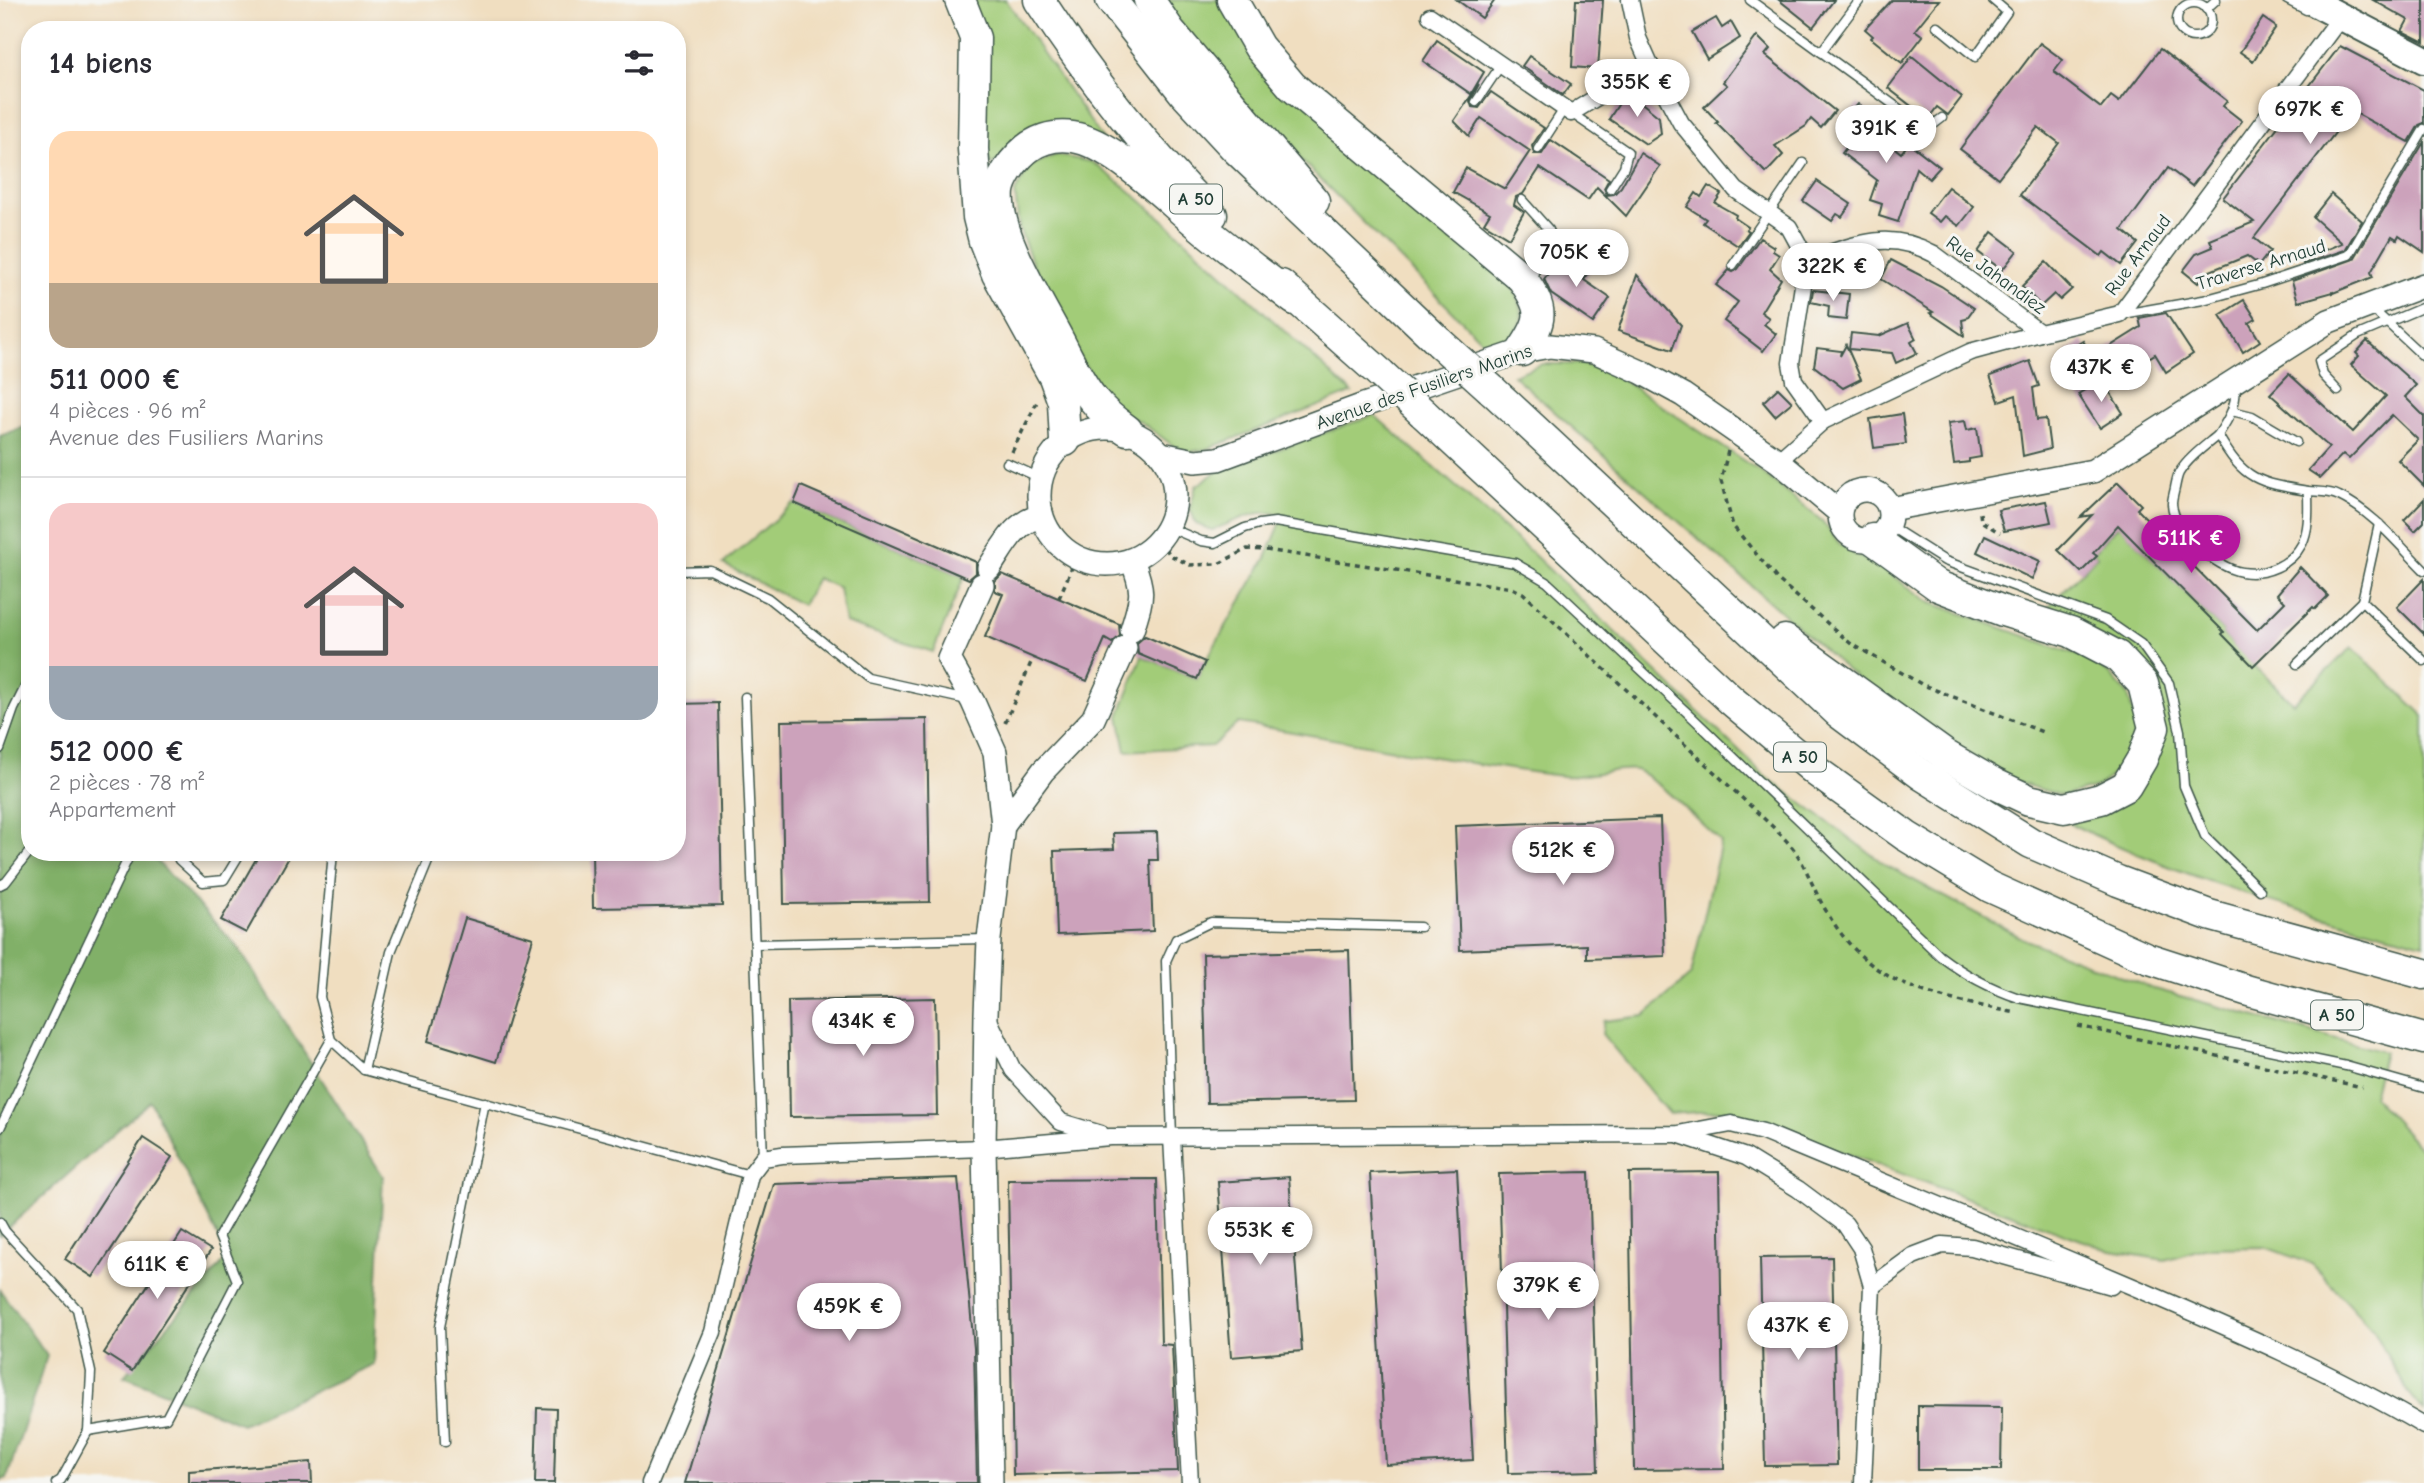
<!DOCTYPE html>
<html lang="fr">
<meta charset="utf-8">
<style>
body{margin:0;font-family:"Comic Neue",sans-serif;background:#f2f2f3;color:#2b2b33;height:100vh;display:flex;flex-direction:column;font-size:26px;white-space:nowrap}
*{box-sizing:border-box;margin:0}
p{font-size:23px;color:#7c7c81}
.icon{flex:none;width:38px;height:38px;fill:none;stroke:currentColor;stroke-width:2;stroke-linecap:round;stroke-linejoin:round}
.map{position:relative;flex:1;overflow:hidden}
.panel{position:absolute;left:21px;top:21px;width:665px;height:840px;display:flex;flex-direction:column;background:#fff;border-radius:28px;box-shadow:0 4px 10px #0003}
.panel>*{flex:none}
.price{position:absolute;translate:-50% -60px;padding:0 16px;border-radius:24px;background:#fff;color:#222;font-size:23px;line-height:46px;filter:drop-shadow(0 2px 4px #0008)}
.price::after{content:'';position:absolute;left:50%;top:42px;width:21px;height:16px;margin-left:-10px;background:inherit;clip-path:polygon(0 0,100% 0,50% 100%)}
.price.active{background:#b5179e;color:#fff}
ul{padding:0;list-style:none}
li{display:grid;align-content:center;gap:14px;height:371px;padding:0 28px}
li+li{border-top:2px solid #e1e1e2}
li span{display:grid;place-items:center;height:217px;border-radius:21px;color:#555}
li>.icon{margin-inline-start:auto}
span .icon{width:126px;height:126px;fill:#fffc;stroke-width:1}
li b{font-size:30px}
h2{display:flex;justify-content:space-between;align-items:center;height:84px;padding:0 28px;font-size:30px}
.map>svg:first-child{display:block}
.green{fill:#a2cc78;stroke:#608456;stroke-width:2}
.forest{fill:#81b068;stroke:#50764e;stroke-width:2}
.building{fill:#cca2bb}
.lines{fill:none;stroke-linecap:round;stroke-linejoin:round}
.lane-casing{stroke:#3e5549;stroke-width:11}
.street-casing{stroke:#3e5549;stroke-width:19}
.secondary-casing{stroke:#3e5549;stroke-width:26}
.primary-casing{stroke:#3e5549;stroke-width:30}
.highway-casing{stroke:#3e5549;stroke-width:33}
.path{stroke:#3e5549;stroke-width:3.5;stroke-dasharray:5 5;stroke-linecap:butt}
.lane{stroke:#fff;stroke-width:8}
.street{stroke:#fff;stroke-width:16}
.secondary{stroke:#fff;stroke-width:23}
.primary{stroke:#fff;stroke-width:26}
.highway{stroke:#fff;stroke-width:30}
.highway-bridge-casing{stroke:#3e5549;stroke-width:33;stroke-linecap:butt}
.highway-bridge{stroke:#fff;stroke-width:30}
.labels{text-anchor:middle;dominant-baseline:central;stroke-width:6;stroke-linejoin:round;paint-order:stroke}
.shield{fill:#f6f6f2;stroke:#60746d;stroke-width:2}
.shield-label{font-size:18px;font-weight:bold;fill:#1f3d34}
.street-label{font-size:19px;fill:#1f3d34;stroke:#f6f6f2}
</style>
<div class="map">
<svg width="2424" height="1483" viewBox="0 0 2424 1483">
<rect width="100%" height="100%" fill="#f6f6f2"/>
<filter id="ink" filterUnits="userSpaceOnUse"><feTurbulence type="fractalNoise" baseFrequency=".0143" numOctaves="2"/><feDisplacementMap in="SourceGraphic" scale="14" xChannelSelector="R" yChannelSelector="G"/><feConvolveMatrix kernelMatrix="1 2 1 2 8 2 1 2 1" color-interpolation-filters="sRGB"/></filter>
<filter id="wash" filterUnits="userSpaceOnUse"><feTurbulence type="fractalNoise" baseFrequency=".00686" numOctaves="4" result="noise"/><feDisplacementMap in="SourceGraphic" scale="28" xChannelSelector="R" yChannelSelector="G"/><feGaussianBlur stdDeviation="1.57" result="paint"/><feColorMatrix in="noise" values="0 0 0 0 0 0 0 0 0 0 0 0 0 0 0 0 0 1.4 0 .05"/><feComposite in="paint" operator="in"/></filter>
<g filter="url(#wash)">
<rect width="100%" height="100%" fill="#f0dec0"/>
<g class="green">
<polygon points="971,0 1006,0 1102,138 989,164"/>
<path d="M1161,0h58l284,273c25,37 29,51 -11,78l-250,-250z"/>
<polygon points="1056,155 1092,162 1124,186 1168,224 1352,393 1207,449 1183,453 1141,422 1115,409 1056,324 1019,228 1015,192 1031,165"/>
<polygon points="1542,364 1582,364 1615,375 1768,477 1822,521 1839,543 1857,556 1879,566 1929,602 2081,656 2110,674 2128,695 2136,725 2130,750 2116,772 2097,787 2063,796 2016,782 1891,709 1513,375"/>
<path d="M1374,415l158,138 232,222 123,91 139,74 125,48 233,64 -11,45 51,55v259l-18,-22 -32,-58 -62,-67 -47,-17 -61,1 -39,12 -54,-9 -383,-141 -59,4 -67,-80 2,-13 40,-5 47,-41 30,-133c-16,-15 -68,-67 -85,-72 -15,-4 -55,9 -74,6 -109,-13 -216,-36 -324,-53l-26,23 -86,5 -7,-35 23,-60 55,23 8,-17 61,-104 18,-43c-29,-8 -45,6 -72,15l-16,-6 -6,-16 6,-22 22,-15z"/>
<polygon points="794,503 964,577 933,652 845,623 839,588 817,578 802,605 723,564"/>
<path d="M2119,525l105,107 -1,3 70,68 59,-56 72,69v228c-127,-33 -252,-68 -369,-128l31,3 26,-10 45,-119 -113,-79 53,-55 -4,-3z"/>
</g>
<g class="forest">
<polygon points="30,425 30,852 148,852 237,946 383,1176 374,1364 242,1424 124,1376 228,1257 150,1101 0,1235 0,436"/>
<polygon points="0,1290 47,1356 7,1478 0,1481"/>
</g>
<g id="blocks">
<g class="building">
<polygon points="1457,0 1495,0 1482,18"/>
<polygon points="1576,0 1603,0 1598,69 1572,67"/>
<polygon points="1779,0 1834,0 1813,27"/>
<polygon points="1892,0 1939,0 1915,30 1923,36 1902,63 1871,38 1873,36 1865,29"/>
<polygon points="2373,0 2424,0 2424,42 2402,31 2408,20"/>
<polygon points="1716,18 1722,28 1731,22 1740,38 1707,59 1692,32"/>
<polygon points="2263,18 2276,27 2253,61 2240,52"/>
<polygon points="1757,36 1770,49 1765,55 1835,111 1821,128 1811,119 1806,126 1775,146 1783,155 1766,173 1716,123 1718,122 1704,107 1727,85 1723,82"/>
<polygon points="1437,40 1484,72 1471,94 1423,61"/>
<polygon points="2040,43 2063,60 2054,72 2101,108 2111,96 2119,102 2160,49 2227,101 2223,106 2242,121 2192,186 2168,168 2122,230 2138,243 2121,265 2104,252 2101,256 2020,195 2059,143 2038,127 1998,178 1960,149"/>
<polygon points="2340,46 2424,90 2424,123 2419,125 2409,142 2352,111 2254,238 2270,251 2259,265 2247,256 2205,273 2198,283 2183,271 2196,254 2213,247 2210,240 2254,222 2223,198"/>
<polygon points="1529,56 1571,84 1563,95 1522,66"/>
<polygon points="1912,56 1962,97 1948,115 1937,107 1928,119 1888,88"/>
<polygon points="1479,84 1470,101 1472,107 1479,108 1491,92 1544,128 1532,146 1534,154 1542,154 1551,140 1609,179 1604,188 1607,195 1614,194 1621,187 1640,153 1660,166 1626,216 1597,187 1588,200 1540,168 1523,194 1516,197 1514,205 1524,212 1509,238 1484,223 1490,213 1453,192 1466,168 1505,189 1530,151 1481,118 1469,136 1454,121"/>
<polygon points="1625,94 1630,97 1632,95 1659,117 1661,134 1646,144 1609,119"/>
<polygon points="1858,104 1873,115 1865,124 1901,153 1909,143 1940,167 1929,179 1916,168 1898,222 1879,216 1882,204 1870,200 1877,180 1842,153 1863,126 1860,130 1845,119"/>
<polygon points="2424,142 2424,252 2399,235 2397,239 2392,236 2371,272 2373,277 2333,293 2333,292 2298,302 2292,281 2354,259"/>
<polygon points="1817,181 1851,204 1842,217 1837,214 1832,221 1803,201"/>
<polygon points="1708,186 1721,194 1715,203 1736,215 1735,218 1748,227 1746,229 1749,231 1738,246 1703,223 1706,219 1687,207 1696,193 1701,197"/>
<polygon points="1948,187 1974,207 1959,226 1945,216 1940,222 1928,213"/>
<polygon points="2331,194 2362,221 2345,250 2303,264 2301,260 2342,243 2313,217"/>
<polygon points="1992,232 2017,251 2002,270 1978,252"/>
<polygon points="1760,238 1774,247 1773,251 1779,255 1770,269 1781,279 1761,312 1769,318 1764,324 1776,334 1763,351 1724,321 1738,302 1716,285 1729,270 1733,272 1738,269"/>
<polygon points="1573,259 1590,271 1584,280 1610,298 1593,323 1551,294 1544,279 1558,260"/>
<polygon points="1891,260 1941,286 1974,308 1966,319 1962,320 1964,336 1930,313 1933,312 1881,279"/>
<polygon points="2046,262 2072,289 2060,300 2054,294 2041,306 2022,286"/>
<polygon points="1637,275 1681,325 1672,350 1618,331"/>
<polygon points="1813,290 1849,294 1846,320 1828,318 1829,306 1811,302"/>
<polygon points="2244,300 2256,319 2249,323 2260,341 2243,352 2220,315"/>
<polygon points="2166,313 2193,354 2166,372 2155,354 2130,370 2126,364 2090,387 2067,351 2083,341 2093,357 2141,327 2139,318"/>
<polygon points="1908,323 1916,339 1911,342 1917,353 1896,363 1892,353 1849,349 1851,333 1879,336"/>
<polygon points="2367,341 2416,385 2405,397 2424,416 2424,486 2398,460 2418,440 2392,415 2349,459 2343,454 2320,478 2308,470 2329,447 2270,394 2289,374 2353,432 2386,396 2351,365 2359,356 2356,353"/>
<polygon points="1846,345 1861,379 1843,388 1814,366 1817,348 1841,351 1840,356"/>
<polygon points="2030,361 2039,386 2033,388 2037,420 2046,419 2050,449 2023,456 2016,395 1999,401 1990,376"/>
<polygon points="2102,380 2123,413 2100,428 2078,394"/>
<polygon points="1778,388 1792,402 1775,416 1763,402"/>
<polygon points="1902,414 1906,444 1874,448 1870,419"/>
<polygon points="1965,421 1967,430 1977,428 1981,457 1969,459 1969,462 1954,464 1948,423"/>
<polygon points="2118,482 2141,505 2137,509 2257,630 2285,602 2277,594 2300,567 2328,596 2315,609 2313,607 2253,666 2222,634 2224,632 2118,525 2093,553 2097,556 2081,572 2058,550 2092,515 2081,517"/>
<polygon points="801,486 976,562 976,573 969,579 794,503"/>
<polygon points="2424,499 2424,522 2415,531 2404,520"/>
<polygon points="2046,501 2051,522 2004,531 1998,510"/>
<polygon points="1985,535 2040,561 2032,579 1977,552"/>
<polygon points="1002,574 1119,624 1120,636 1112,643 1105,639 1087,681 985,637 1003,594 995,591 995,581"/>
<polygon points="2424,579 2424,634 2397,607"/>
<polygon points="1145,636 1205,662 1197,679 1138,654 1137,643"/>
<polygon points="718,703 722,906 593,908 592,852 677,852 677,704"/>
<polygon points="927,719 930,902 784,904 781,721"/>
<polygon points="1660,818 1665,956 1587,959 1587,945 1460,950 1455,826"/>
<polygon points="1157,832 1158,860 1150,860 1153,931 1057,935 1054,851 1114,849 1113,833"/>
<polygon points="260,852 292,852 246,933 221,920"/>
<polygon points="465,918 533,938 496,1062 428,1041"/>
<polygon points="1349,950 1354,1100 1207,1103 1203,954"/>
<polygon points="935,998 937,1115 790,1117 788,1001"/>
<polygon points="143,1138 172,1157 93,1277 65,1259"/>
<polygon points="1457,1169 1473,1460 1386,1465 1370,1173"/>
<polygon points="1589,1172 1598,1471 1508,1473 1499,1174"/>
<polygon points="1719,1172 1724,1469 1634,1470 1629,1173"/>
<polygon points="1289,1177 1302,1351 1231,1357 1218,1182"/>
<polygon points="958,1178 974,1348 977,1483 685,1483 774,1184"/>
<polygon points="1157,1179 1161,1344 1172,1345 1178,1471 1013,1475 1008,1180"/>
<polygon points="182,1232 211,1250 132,1371 104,1353"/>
<polygon points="1832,1257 1837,1465 1765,1466 1760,1258"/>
<polygon points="1918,1406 2002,1407 2001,1470 1918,1470"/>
<polygon points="537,1408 556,1409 554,1483 535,1483"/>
<polygon points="311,1462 312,1483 189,1483 189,1471"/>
</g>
</g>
</g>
<g filter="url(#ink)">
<use href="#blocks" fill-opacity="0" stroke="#3e5549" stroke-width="2"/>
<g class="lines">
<g class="lane-casing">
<g id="lane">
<polyline points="1750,0 1920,124 1929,128 1942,118"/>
<polyline points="2287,0 2306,10"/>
<circle cx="2194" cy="20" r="17"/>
<polyline points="2206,9 2216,0"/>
<polyline points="1937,26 1975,57 2007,12 1993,0"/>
<polyline points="1821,52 1860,0"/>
<polyline points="1476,102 1501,65"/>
<polyline points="1571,113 1628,152 1624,167 1610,189"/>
<polyline points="1538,149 1564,109"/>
<path d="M1522,200l27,30 4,11c-7,12 -13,29 -25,35"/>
<polyline points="1733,265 1803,163"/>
<polyline points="2375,307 2379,315 2424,357"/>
<polyline points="2123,314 2203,300 2262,284 2349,255 2424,129"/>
<path d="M2235,383c3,21 -6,35 -17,52 25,45 41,48 90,56 10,1 22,0 31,5 34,16 59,48 85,74"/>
<polyline points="2338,391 2323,375 2319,361 2358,335 2424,307"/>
<polyline points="2232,411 2252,416 2296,442"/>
<path d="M2218,435c-13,11 -30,23 -39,38 -2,4 -3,10 -4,15 -1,5 -3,11 -3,16 2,28 44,64 70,68 23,4 49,-7 60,-28 8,-17 6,-36 6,-53"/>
<polyline points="1007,463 1040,478"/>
<polyline points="2379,524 2362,601 2424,661"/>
<polyline points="1888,525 1945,561 2106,620 2141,644 2169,683 2180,731 2184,786 2205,836 2260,890"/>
<path d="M1168,527l33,14 14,2 30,-15 14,-4 16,-2 240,41 32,19 147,137 246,237c25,19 49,32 79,42l327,68 78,22"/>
<polyline points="677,571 710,570 768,598 868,678 967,700"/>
<polyline points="2297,664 2362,601"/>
<polyline points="745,697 763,1158"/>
<polyline points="0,749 14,709 30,677"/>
<polyline points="176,852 179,860 203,882 224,880 241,852"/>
<polyline points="333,852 320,997 331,1040 364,1070 750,1175"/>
<polyline points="0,885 6,882 30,851"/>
<polyline points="755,944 986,939"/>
<polyline points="364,1070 391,952 432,852"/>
<polyline points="0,1128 131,852"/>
<polyline points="1172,1137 1166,961 1176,939 1211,922 1420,927"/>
<polyline points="0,1222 5,1231 77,1309 91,1372 88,1431 61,1480 56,1483"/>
<polyline points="88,1431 166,1418 237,1281 219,1236 331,1040"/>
<polyline points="445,1442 440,1327 485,1102"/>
</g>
</g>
<g class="street-casing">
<g id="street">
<polyline points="1630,0 1638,38 1650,65 1681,123 1736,190 1789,227 1807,260 1791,363 1794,380 1823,421"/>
<polyline points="1430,16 1571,113 1650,65"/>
<path d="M1807,260c49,-14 78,-32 127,-6l106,79"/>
<polyline points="1778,461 1823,421 1970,352 2040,333 2120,314 2340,18"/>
<polyline points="988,1018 1013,1070 1061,1122 1101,1134"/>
<polyline points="1680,1135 1746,1157 1798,1189 1845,1224 1861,1248 1872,1286 1863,1483"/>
<polyline points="1172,1137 1190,1483"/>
<polyline points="1872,1286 1913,1256 1942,1245 1972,1247 2111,1286"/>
<path d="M650,1483l63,-151 37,-157 13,-17 19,-3 202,-7 126,-11 568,-3 53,-10 32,8c125,52 249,103 373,156 98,42 196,84 288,138"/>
</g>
</g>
<g class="secondary-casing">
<g id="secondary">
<circle cx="1107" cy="496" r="68"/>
<polyline points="1161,454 1195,461 1218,459 1364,405 1522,351 1550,346 1594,351 1641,372 1683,395 1778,461 1839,512"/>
<circle cx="1865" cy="515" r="25"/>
<polyline points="1890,509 2093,471 2329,321 2424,285"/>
<path d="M1132,560c13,33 10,37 0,70"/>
<path d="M989,568c15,-22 25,-46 52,-52"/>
<polyline points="982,585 949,659 973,702 995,752 1003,825 989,939 986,1014 984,1148 991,1483"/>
<polyline points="1003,825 1043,771 1093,719 1125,648"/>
</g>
</g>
<g class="primary-casing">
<polyline id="primary" points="2309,0 2424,60"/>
</g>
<g class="highway-casing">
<g id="highway">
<polyline points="960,0 975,38 973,149 978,217 984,241 997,274 1054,377 1063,402 1065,441"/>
<path d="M1039,0c50,77 108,150 173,215"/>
<polyline points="1111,0 1184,93 1236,149 1440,343"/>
<polyline points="1149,0 1170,31 1314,201"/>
<path d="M1232,0l27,47 33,39 230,192c22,32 22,41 0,73"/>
<polyline points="1281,285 1381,374"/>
<polyline points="1491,389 1839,713 1922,775 2031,843 2118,881 2209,915 2424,974"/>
<polyline points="1423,413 1731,700 1817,772 1906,836 1990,887 2147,958 2249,991 2424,1039"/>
<path d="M1127,430c-13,-9 -25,-19 -35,-32 -15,-19 -25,-43 -37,-65 -19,-36 -60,-101 -56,-142 2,-13 12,-27 21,-36 14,-15 34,-21 53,-18 40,6 94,62 126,88 31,26 64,50 96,75"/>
<polyline points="1785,640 1945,755 1995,784 2029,800 2064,808 2101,799 2126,786 2142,759 2154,728 2143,684 2117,656 2071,632 2003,611 1938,586 1873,539"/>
</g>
</g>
<g class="path">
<polyline points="1728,451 1721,481 1733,526 1777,579 1850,643 1923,685 2045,733"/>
<polyline points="1012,452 1037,402"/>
<polyline points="1980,513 1981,521 2000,533"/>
<path d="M1160,540l10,15 20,10 28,-1 29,-15 19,1 246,38 11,5 250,234c6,6 13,13 19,20 14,18 21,42 33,62 47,82 106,86 191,104"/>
<polyline points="1059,598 1076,558"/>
<polyline points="1005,723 1033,658"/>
<polyline points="2078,1026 2362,1087"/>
</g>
<use href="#lane" class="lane"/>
<use href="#street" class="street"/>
<use href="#secondary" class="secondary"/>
<use href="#primary" class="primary"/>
<use href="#highway" class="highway"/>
<g class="highway-bridge-casing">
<g id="highway-bridge">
<polyline points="1440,343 1491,389"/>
<polyline points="1381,374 1423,413"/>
</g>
</g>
<use href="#highway-bridge" class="highway-bridge"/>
</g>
</g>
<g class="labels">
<g class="shield">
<rect x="1170" y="184.5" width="52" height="29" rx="5"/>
<rect x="1774" y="742.5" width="52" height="29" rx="5"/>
<rect x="2311" y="1000.5" width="52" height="29" rx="5"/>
</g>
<g class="shield-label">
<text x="1196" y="199">A 50</text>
<text x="1800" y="757">A 50</text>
<text x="2337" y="1015">A 50</text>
</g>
<g class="street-label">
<text transform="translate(2138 255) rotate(-53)">Rue Arnaud</text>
<text transform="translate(2261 265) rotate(-17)">Traverse Arnaud</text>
<text transform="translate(1996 275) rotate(36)">Rue Jahandiez</text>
<text transform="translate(1424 387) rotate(-19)">Avenue des Fusiliers Marins</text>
</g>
</g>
</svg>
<b class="price" style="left:1637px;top:119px">355K €</b>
<b class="price" style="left:2310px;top:146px">697K €</b>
<b class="price" style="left:1886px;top:165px">391K €</b>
<b class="price" style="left:1576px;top:289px">705K €</b>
<b class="price" style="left:1833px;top:303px">322K €</b>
<b class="price" style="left:2101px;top:404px">437K €</b>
<b class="price active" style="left:2191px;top:575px">511K €</b>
<b class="price" style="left:1563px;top:887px">512K €</b>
<b class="price" style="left:863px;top:1058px">434K €</b>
<b class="price" style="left:1260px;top:1267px">553K €</b>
<b class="price" style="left:157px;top:1301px">611K €</b>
<b class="price" style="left:1548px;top:1322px">379K €</b>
<b class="price" style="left:849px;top:1343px">459K €</b>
<b class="price" style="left:1798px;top:1362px">437K €</b>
<section class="panel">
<h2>14 biens<svg class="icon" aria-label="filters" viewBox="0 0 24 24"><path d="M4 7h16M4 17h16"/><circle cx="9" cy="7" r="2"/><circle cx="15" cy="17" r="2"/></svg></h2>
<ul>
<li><span style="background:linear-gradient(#ffd9b3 70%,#b9a48a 0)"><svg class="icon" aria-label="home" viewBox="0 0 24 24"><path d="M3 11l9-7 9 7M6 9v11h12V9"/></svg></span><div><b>511 000 €</b><p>4 pièces · 96 m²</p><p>Avenue des Fusiliers Marins</p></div></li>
<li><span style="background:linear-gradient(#f6c9c9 75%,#9aa5b1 0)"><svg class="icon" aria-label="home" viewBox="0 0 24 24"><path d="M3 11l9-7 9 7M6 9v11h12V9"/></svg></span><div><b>512 000 €</b><p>2 pièces · 78 m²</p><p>Appartement</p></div></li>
</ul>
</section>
</div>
